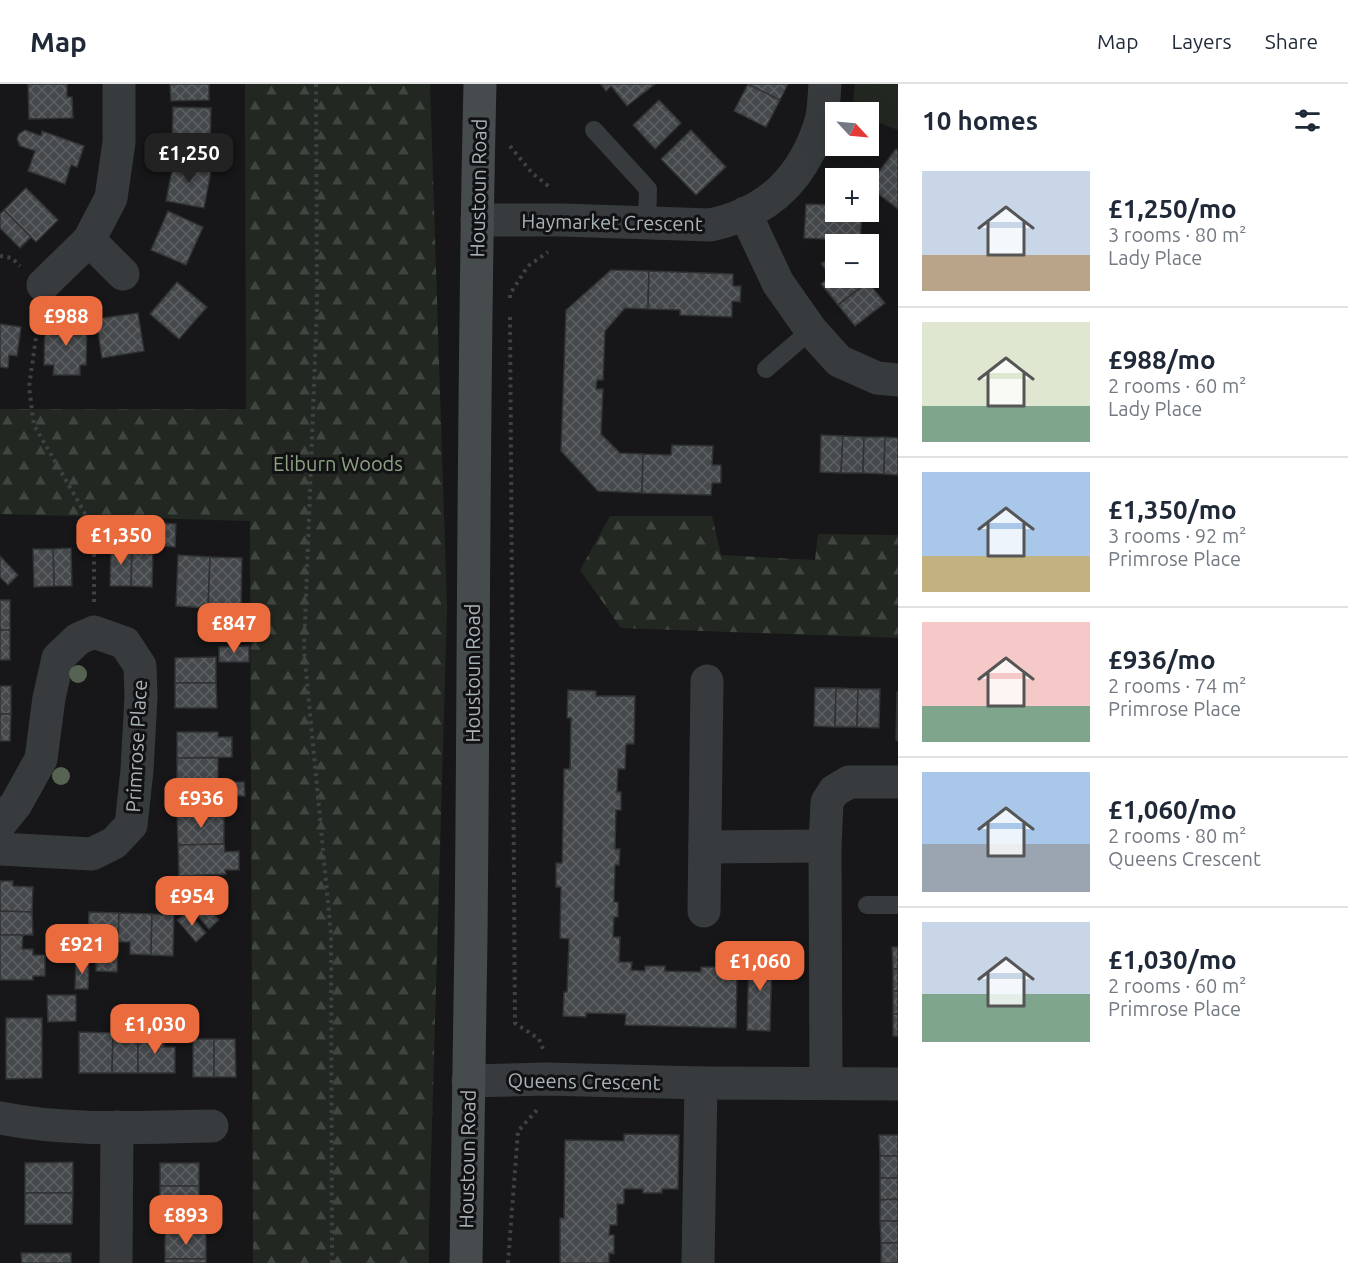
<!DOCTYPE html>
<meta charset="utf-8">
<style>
body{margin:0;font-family:Ubuntu,sans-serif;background:#f6f6f7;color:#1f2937;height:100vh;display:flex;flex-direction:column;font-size:22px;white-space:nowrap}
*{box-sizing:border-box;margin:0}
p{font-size:20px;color:#747a83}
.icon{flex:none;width:33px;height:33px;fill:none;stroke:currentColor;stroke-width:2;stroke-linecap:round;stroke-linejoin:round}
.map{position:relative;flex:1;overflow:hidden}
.drawer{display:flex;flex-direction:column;background:#fff;width:450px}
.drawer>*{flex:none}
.needle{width:39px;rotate:116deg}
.controls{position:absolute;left:825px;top:18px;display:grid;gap:12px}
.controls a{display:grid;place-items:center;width:54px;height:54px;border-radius:0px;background:#fff;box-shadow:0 6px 24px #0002;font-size:30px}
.price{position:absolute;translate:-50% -51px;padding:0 14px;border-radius:12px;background:#ea6b3d;color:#fff;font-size:20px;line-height:39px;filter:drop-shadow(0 2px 3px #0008)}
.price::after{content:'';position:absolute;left:50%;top:36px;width:18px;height:14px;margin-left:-9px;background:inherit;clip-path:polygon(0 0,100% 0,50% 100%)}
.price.selected{background:#222;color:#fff}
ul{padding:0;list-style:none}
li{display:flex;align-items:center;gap:18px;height:150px;padding:0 24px}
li+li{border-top:2px solid #e0e1e3}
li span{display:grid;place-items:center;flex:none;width:168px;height:120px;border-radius:0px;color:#555}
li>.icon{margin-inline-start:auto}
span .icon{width:72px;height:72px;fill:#fffc;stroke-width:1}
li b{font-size:26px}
h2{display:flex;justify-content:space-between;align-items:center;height:72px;padding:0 24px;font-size:26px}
header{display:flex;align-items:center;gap:36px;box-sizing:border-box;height:84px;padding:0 30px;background:#fff;border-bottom:2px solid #e0e1e3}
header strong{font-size:28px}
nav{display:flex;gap:33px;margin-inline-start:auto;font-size:21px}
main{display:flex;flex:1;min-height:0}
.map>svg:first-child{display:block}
.grass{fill:#222821}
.forest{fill:url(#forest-firs)}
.building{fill:url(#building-cross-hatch);stroke:#313234;stroke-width:1.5}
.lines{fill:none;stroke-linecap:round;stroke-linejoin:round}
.path{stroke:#3e4244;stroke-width:4;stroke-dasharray:3 4.5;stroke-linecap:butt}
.lane{stroke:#383b3d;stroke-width:18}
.street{stroke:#383b3d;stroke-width:33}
.secondary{stroke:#464b4d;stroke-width:33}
.tree{fill:#576352}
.labels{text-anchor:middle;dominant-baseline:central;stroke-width:6;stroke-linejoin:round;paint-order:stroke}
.street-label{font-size:20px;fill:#a9b4b8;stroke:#121214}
.park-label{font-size:20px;fill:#8ca281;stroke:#121214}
</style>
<header>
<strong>Map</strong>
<nav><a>Map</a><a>Layers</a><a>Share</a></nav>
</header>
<main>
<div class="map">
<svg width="898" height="1179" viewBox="0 0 898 1179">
<defs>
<pattern id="forest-firs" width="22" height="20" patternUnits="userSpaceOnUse" patternTransform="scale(1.5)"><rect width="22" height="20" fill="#222821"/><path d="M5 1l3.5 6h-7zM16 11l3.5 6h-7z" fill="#3f453f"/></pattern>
<pattern id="building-cross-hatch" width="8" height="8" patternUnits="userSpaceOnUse" patternTransform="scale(1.5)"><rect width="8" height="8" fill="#46494c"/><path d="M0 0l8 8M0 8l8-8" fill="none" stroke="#5e6164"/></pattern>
</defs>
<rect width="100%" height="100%" fill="#171719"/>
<polygon class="grass" points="855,0 898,0 898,46 869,35 868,28 852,28"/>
<g class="forest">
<polygon points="245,0 430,0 447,524 429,1144 429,1179 253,1179 250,437 0,430 0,325 246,325"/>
<polygon points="610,432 712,432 721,471 815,476 818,450 898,451 898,554 621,544 580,486"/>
</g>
<g class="building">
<polygon points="28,0 67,0 67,13 72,13 73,34 29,35"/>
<polygon points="170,0 209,0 209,16 171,17"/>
<polygon points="601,0 655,0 627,22 611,2 606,7"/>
<polygon points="748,0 780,16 766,43 734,27"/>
<polygon points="748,0 788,0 780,16"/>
<polygon points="659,16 681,39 655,65 633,41"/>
<polygon points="173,23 211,24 210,66 172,65"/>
<polygon points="25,46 41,52 42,47 84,62 77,83 71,81 65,100 28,87 35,67 20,62 17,55 19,50"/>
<polygon points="691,46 726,83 696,111 661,75"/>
<polygon points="896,65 898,67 898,125 868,102"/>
<polygon points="174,76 212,82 204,124 166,117"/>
<polygon points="26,104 58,136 36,158 4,126"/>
<polygon points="806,120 836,121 836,128 862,128 860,157 804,154"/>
<polygon points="4,126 31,153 20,164 0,144 0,130"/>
<polygon points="168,127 203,143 186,181 151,166"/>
<polygon points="836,169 836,188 831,192 821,180"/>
<polygon points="611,186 649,187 648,225 625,224 605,247 603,296 597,296 596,305 603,305 601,350 620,369 643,370 642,409 598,407 561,367 566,226"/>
<polygon points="649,187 733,190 733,202 741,202 740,218 732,217 732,233 680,231 680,226 648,225"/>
<polygon points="836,188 836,194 865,194 868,198 838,221 821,200"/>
<polygon points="177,198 207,223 179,255 150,230"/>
<polygon points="868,198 885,219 855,242 838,221"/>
<polygon points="138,229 144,267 102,274 96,235"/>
<polygon points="45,238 87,239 86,281 80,281 80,291 53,291 54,281 44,281"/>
<polygon points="0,240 21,243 17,272 9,271 8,284 0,283"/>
<polygon points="821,351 843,352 841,389 820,388"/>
<polygon points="843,352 864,353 863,389 841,389"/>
<polygon points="864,353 885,353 884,390 863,389"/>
<polygon points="885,353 898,354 898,391 884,390"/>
<polygon points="672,361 713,362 712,381 721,381 721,399 712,399 711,411 642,409 643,370 671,371"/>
<polygon points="163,439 176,440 175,463 162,462"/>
<polygon points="111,463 132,463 131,502 110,502"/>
<polygon points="132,463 153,464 152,503 131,502"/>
<polygon points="71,464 72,502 54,502 53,465"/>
<polygon points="33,465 53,465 54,502 34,503"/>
<polygon points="178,471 210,473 208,524 176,522"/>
<polygon points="0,472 18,491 8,501 0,493"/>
<polygon points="210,473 242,474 241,525 208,524"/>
<rect x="0" y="516" width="10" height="30"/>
<rect x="0" y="546" width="10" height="30"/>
<polygon points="249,562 249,578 219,578 219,563"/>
<polygon points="216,573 216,599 175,599 175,574"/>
<polygon points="175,599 216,599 217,624 175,624"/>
<rect x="0" y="602" width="11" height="28"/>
<polygon points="815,604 836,604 835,643 814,642"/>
<polygon points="836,604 858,605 857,643 835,643"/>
<polygon points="858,605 880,605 879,644 857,643"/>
<polygon points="568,606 596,607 596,612 635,612 634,660 626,660 625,685 618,685 617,708 621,708 621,726 616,726 615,765 620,765 619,781 615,781 614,818 618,818 618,833 614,833 613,853 620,853 619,878 632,878 631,886 645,887 645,882 665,882 665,887 701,888 701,883 720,883 720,889 737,889 736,944 625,941 626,930 586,929 586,933 563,932 564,908 567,908 569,855 560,854 561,803 556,803 556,779 562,779 564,685 570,685 571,634 567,634"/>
<polygon points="897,608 898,608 898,657 896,656"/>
<polygon points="0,630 11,630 10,657 0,657"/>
<polygon points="177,648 218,648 218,653 232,653 232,673 177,674"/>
<rect x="177" y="674" width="41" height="25"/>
<polygon points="220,698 244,698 245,712 220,712"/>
<rect x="204" y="712" width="27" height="16"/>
<polygon points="224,729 224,760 178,761 177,731"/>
<polygon points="224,760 225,768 239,767 239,786 225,786 226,790 179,792 178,761"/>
<polygon points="0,797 13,797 13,802 33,803 32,828 0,827"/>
<polygon points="201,814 219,836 209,845 190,823"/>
<polygon points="0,827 32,828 33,851 0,851"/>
<polygon points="89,828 119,829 117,888 96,887 96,876 87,875"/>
<polygon points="188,828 206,849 196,858 177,836"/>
<polygon points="119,829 152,830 151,871 130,870 130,858 118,858"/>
<polygon points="152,830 174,831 173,872 151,871"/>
<polygon points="0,851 23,851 22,865 33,865 33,871 45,871 45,892 33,892 33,896 0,896"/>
<polygon points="892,863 898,863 898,885 893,885"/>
<polygon points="749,868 772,869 770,947 747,946"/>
<polygon points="76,877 89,877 88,905 75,905"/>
<rect x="893" y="885" width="5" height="22"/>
<rect x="893" y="907" width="5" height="23"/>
<polygon points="47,911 76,911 76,937 48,938"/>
<rect x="893" y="930" width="5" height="22"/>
<polygon points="6,934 42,934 42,994 6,995"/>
<polygon points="79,948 113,949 112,989 79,989"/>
<polygon points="113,949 138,949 138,989 112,989"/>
<polygon points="138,949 164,949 164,963 175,963 175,989 138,989"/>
<rect x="193" y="955" width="21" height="38"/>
<polygon points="214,955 235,955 236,993 214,993"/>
<polygon points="624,1050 679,1051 678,1105 662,1105 662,1109 643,1109 643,1105 624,1105 624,1120 617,1120 617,1141 610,1141 609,1151 614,1151 614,1170 609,1169 609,1179 560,1179 560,1134 564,1134 565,1056 624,1057"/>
<polygon points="879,1051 898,1051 898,1072 880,1072"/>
<rect x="880" y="1072" width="18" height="22"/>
<polygon points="73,1078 73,1109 25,1109 25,1079"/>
<rect x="160" y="1079" width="39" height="23"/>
<polygon points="880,1094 898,1094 898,1115 880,1116"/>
<polygon points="160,1102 199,1102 199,1126 160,1125"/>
<polygon points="25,1109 73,1109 72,1140 25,1140"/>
<polygon points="898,1115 898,1137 880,1137 880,1116"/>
<polygon points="880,1137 898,1137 898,1159 881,1159"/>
<rect x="165" y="1148" width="41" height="27"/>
<rect x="881" y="1159" width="17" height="20"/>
<polygon points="21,1169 71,1169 71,1179 22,1179"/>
<rect x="165" y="1175" width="41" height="4"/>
</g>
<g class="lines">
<g class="path">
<polyline points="316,0 317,222 304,566 331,850 332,1179"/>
<polyline points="510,62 532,89 551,104"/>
<polyline points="0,172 12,174 20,182"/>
<polyline points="510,214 510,210 528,182 548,168"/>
<polyline points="39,232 29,303 34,341 94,445 94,519"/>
<polyline points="510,233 515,939 539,955 543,965"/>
<polyline points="508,1179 518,1047 537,1026"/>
</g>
<g class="lane">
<polyline points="594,46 648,105 647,139"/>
<polyline points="766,285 811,246"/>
<polyline points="867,821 898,821"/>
</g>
<g class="street">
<polyline points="745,129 778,199 811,246 839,277 877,294 898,296"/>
<path d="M477,136h86l147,5c58,-12 94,-47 111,-104 3,-12 3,-25 4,-37"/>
<polyline points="89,156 123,190"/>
<polyline points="43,201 89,156 111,114 119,58 119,0"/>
<polyline points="0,740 16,720 41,675 49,614 58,574 78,555 94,548 125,559 140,582 141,613 137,686 131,741 114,759 92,770 0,765"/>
<polyline points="705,763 825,762"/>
<polyline points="704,827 707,597"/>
<polyline points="468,997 546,995 701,999 898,1000"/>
<polyline points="826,999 825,762 827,718 834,707 849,698 898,698"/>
<path d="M0,1034c69,14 142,9 212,8"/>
<polyline points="116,1179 117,1043"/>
<polyline points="698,1179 701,999"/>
</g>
<path class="secondary" d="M466,1179c1,-109 4,-217 5,-326 3,-284 2,-569 9,-853"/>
</g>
<g class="tree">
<circle cx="78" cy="590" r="9"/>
<circle cx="61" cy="692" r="9"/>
</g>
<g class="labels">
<g class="street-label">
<text transform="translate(478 104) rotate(-89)">Houstoun Road</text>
<text transform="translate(612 138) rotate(1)">Haymarket Crescent</text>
<text transform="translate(472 589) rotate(-90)">Houstoun Road</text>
<text transform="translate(136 662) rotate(-87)">Primrose Place</text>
<text transform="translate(584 997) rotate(1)">Queens Crescent</text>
<text transform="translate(467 1075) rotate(-89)">Houstoun Road</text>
</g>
<g class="park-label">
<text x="338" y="379">Eliburn Woods</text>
</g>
</g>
</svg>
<div class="controls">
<a><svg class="needle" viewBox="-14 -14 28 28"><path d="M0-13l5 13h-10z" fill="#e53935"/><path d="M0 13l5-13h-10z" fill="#747a83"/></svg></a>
<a>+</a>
<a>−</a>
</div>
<b class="price selected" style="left:189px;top:100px">£1,250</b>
<b class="price" style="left:66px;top:263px">£988</b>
<b class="price" style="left:121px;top:482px">£1,350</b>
<b class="price" style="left:234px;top:570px">£847</b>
<b class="price" style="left:201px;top:745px">£936</b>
<b class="price" style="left:192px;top:843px">£954</b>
<b class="price" style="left:82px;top:891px">£921</b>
<b class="price" style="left:760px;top:908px">£1,060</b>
<b class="price" style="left:155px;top:971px">£1,030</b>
<b class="price" style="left:186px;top:1162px">£893</b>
</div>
<section class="drawer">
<h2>10 homes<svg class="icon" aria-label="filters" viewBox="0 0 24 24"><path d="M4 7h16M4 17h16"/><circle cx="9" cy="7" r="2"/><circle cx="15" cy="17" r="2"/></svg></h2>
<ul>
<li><span style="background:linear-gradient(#c9d6e8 70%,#b9a48a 0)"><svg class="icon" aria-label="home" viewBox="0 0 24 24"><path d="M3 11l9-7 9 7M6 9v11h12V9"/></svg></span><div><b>£1,250/mo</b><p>3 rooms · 80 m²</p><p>Lady Place</p></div></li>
<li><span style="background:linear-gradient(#dfe7d0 70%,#7fa58c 0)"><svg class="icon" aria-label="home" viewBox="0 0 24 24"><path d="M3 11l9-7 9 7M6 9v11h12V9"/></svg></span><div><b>£988/mo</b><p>2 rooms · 60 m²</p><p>Lady Place</p></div></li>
<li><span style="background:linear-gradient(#a9c7e8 70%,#c2b280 0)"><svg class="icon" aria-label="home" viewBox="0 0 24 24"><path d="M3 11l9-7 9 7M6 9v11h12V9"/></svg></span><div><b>£1,350/mo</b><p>3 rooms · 92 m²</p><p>Primrose Place</p></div></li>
<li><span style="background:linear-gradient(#f6c9c9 70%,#7fa58c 0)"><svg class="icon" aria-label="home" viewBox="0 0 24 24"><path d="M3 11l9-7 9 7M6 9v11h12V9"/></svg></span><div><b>£936/mo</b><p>2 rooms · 74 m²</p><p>Primrose Place</p></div></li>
<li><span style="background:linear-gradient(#a9c7e8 60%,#9aa5b1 0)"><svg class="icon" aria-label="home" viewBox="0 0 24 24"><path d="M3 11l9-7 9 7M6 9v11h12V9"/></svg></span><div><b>£1,060/mo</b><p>2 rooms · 80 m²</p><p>Queens Crescent</p></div></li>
<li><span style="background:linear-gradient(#c9d6e8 60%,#7fa58c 0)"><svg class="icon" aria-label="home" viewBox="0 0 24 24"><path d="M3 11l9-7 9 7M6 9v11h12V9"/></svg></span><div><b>£1,030/mo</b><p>2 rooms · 60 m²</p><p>Primrose Place</p></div></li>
</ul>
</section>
</main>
